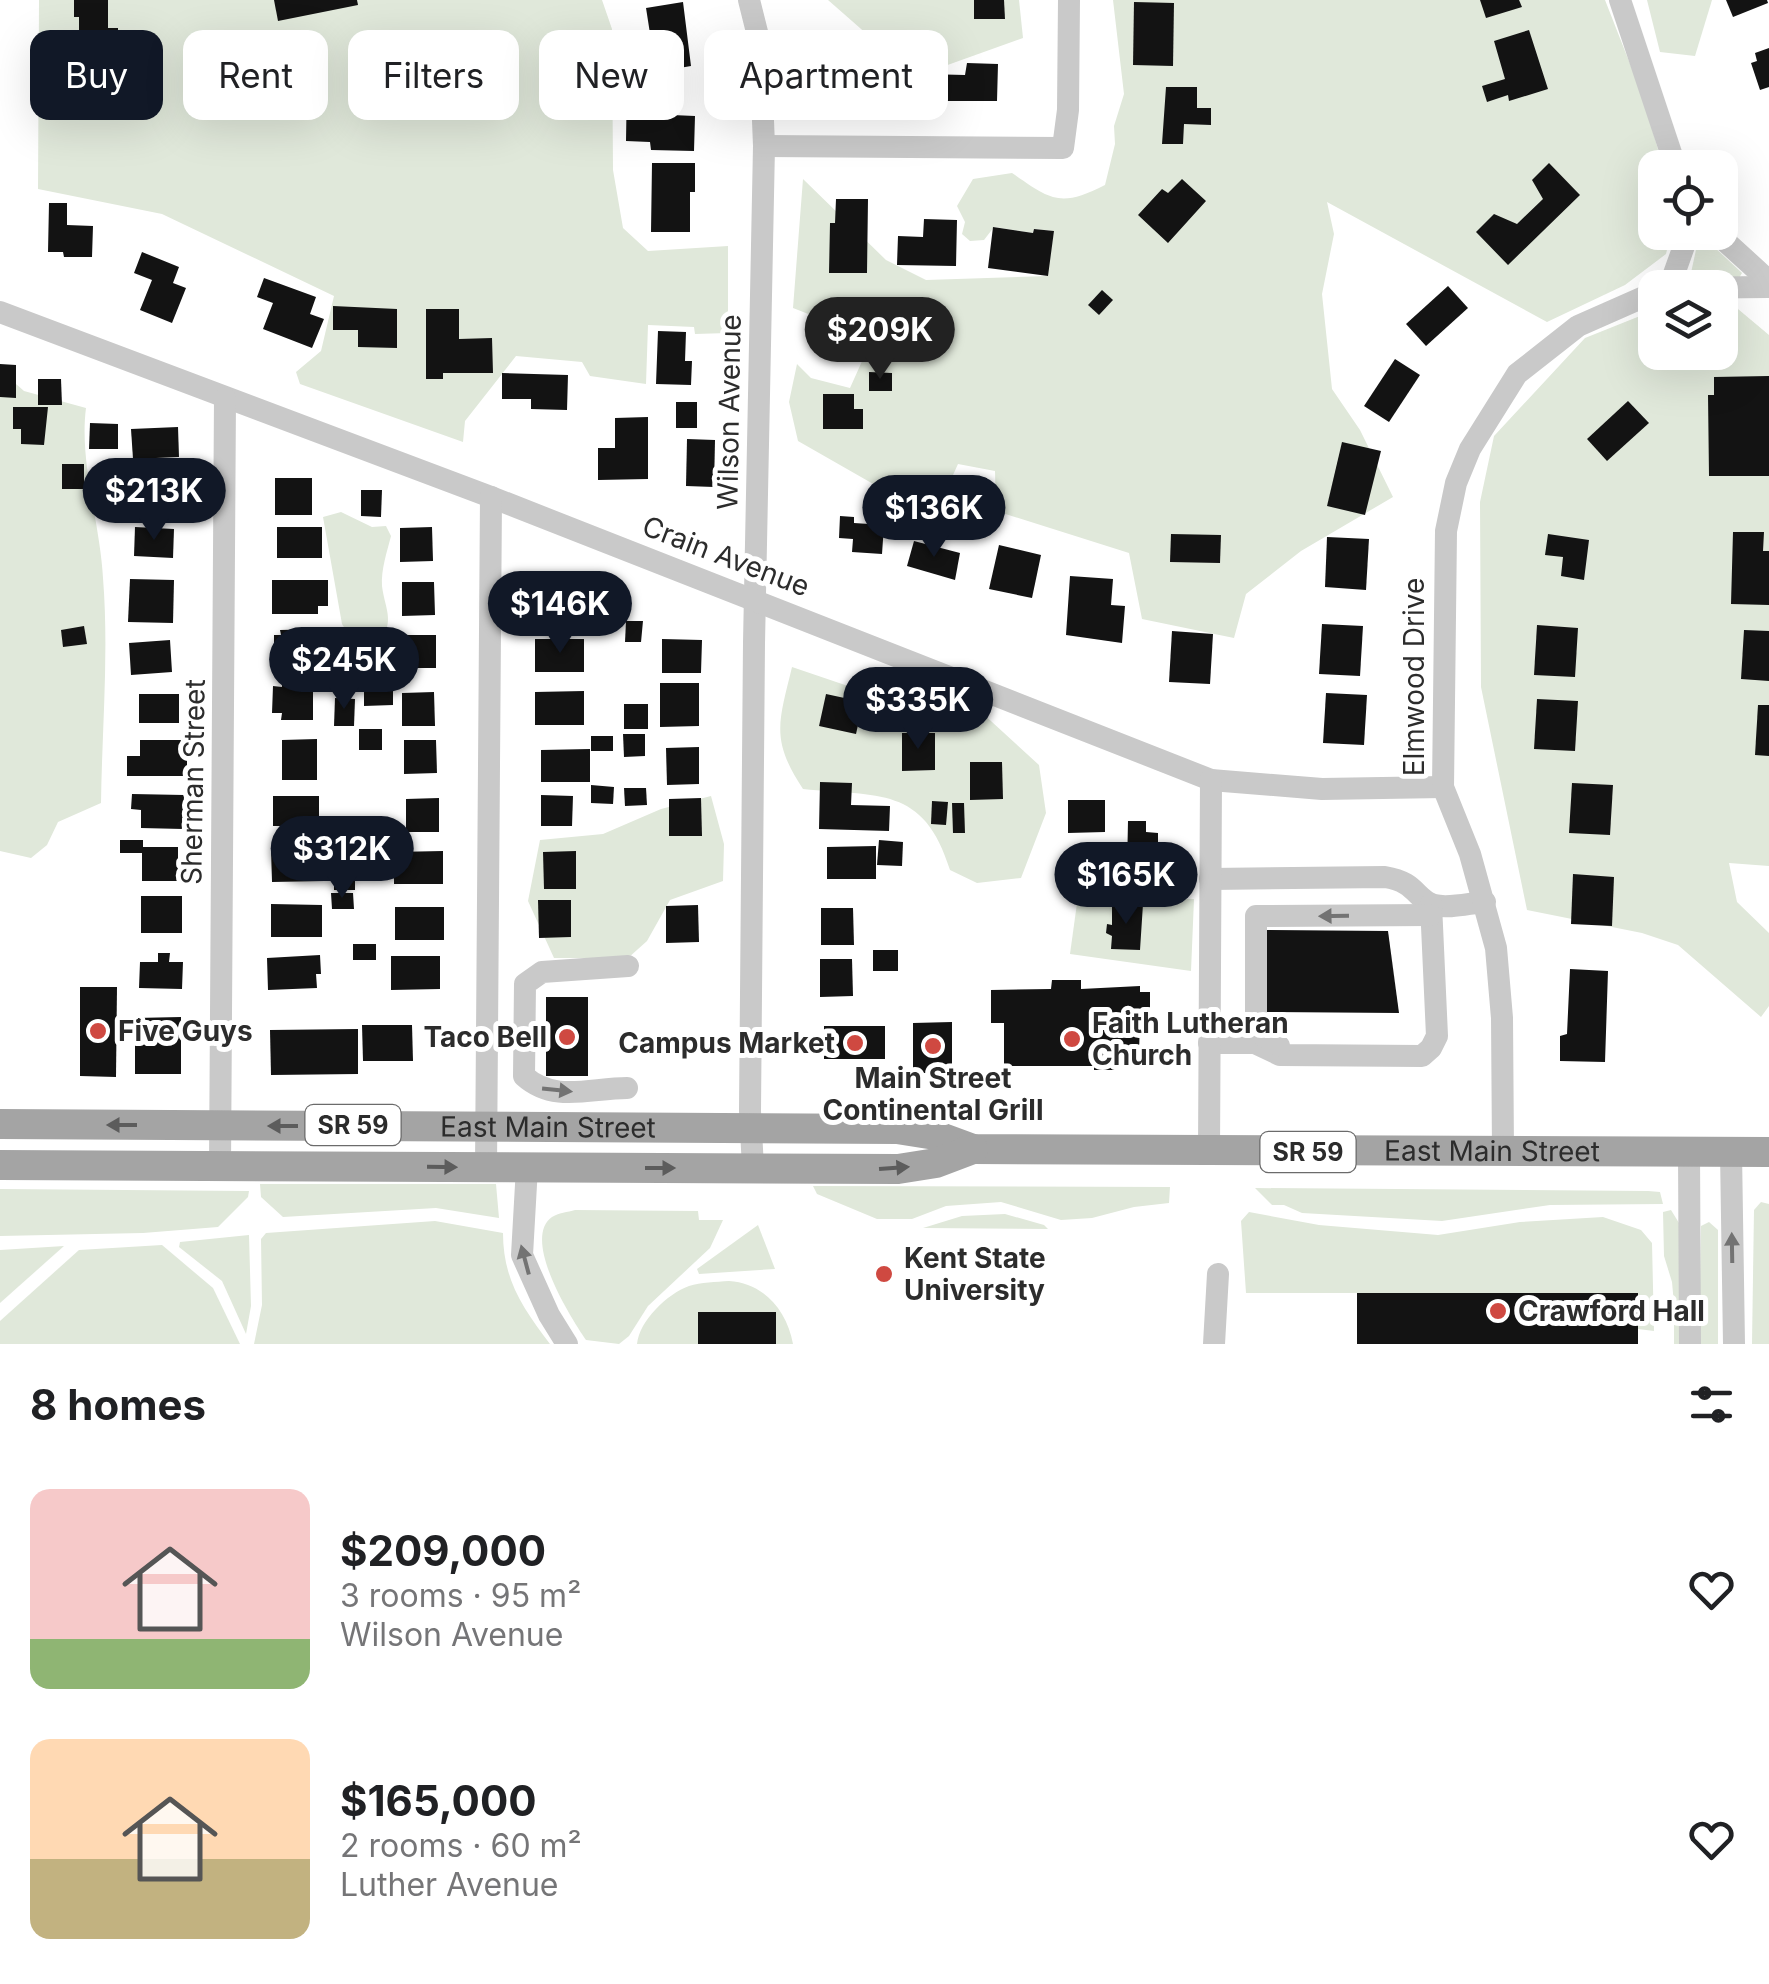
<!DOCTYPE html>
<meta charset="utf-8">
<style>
body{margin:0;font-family:Inter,sans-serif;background:#f2f2f2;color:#202124;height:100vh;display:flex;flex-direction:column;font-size:38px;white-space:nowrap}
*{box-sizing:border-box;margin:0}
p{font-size:32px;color:#757577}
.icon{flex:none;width:55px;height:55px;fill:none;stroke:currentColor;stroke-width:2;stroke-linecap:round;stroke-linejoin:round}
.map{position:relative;height:1344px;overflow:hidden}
.panel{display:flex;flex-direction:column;background:#fff;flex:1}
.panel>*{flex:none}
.hud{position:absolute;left:30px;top:30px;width:1000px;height:90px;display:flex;gap:20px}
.controls{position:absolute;left:1638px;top:150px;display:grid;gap:20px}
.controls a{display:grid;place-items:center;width:100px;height:100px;border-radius:20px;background:#fff;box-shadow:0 10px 40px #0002;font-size:50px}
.price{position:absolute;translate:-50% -85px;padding:0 22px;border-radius:35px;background:#111827;color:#fff;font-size:32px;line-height:65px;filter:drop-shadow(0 2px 5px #0008)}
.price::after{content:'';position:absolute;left:50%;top:60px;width:30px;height:22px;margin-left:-15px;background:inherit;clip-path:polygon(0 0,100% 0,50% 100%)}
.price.on{background:#222;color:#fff}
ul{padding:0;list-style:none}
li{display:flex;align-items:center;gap:30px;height:250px;padding:0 30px}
li span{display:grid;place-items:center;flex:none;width:280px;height:200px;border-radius:20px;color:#555}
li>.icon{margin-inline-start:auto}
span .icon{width:120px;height:120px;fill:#fffc;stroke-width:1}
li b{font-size:42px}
h2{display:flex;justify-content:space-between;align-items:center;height:120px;padding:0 30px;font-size:42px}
.tag{padding:0 35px;border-radius:20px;background:#fff;box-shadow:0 10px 40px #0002;font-size:35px;line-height:90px}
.tag.on{background:#111827;color:#fff}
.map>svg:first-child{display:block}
.green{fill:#e0e8da}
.building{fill:#131313}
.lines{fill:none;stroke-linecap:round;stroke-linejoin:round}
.minor{stroke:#c9c9c9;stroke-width:22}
.major{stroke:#a4a4a4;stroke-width:30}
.oneway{fill:#737373}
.oneway2{fill:#5c5c5c}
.poi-dot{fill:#cf4941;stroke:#fff;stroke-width:4}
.labels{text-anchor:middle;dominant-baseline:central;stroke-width:10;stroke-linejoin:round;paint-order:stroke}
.shield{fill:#fff;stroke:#6b6b6b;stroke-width:2.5}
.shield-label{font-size:25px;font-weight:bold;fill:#2c2c2c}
.street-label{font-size:28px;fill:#2c2c2c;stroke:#fff}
.poi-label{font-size:28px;font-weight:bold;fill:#2c2c2c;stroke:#fff;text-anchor:start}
</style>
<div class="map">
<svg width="1769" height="1344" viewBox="0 0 1769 1344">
<rect width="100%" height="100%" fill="#fff"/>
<g class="green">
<polygon points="39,0 602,0 612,29 613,170 623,228 648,251 728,246 728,333 695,334 694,327 648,325 646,384 590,376 582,362 516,356 465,421 463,442 300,384 296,372 321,351 334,296 162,214 38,189"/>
<polygon points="828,0 1019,0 1023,38 942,67 901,64"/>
<path d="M1113,0h492l38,97 20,70 -8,1v64l16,1 -5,21 -41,31 -78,37 -220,-120 7,32 -12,60 10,95 28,41 33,67 -92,54 -55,43 -12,44 -92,-19 -13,-66 -133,-42 -1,-40 -37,-7 -19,42 -36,-5 -105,-60 -9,-39 8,-38 14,14 39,10 22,-49 -79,-31 10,-129 83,81 40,20 121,-4 7,-45 -20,-2 -1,4 -39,-6 -10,13 -14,1 -8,-7 3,-12 -8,-16 16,-27 39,-6c39,27 48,35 93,12l10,-41 -1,-18 10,-32z"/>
<polygon points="1647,0 1712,0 1695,56 1660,52"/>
<polygon points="1702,242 1712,245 1742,273 1739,278 1709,278 1691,273 1697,245"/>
<polygon points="1720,303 1732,304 1769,335 1769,866 1729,863 1737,902 1769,933 1769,1006 1761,1017 1678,945 1642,933 1527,910 1481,687 1480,502 1494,436 1585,338 1655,310 1655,352 1720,352"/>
<path d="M0,370l24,21 62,17c-7,55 14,114 17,170 6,75 -1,150 -2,225l-43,19 -11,23 -16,13 -31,-7z"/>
<path d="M341,512l31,15 14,-1 5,10c-4,16 -10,33 -9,50 3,25 16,38 -9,61l-8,-9 -16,-3 -7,-11 -19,-107z"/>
<path d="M792,667l56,19 132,25 59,54 7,48 -25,65 -44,5 -27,-13c-26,-85 -72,-73 -147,-81 -33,-50 -24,-67 -11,-122z"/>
<polygon points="711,796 724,844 723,881 670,900 647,941 628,958 554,958 528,901 540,840 603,834 661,809"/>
<polygon points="1078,896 1194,899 1191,971 1070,954"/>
<polygon points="260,1184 496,1184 499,1218 436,1208 283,1217 261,1197"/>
<polygon points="813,1186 1170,1187 1169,1203 1134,1207 1092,1218 1061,1220 1001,1202 946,1206 912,1219 877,1219 817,1194"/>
<polygon points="1255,1188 1648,1191 1660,1192 1663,1204 1550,1205 1442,1221 1302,1213 1284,1205 1272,1205"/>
<polygon points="0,1189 249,1191 248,1197 218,1227 143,1233 0,1236"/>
<polygon points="1761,1202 1769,1204 1769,1344 1752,1344 1754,1210"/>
<path d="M575,1210l123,1 1,9h24l-13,28 -62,58 -19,30 -10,8 -33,-4c-15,-22 -65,-101 -34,-123 6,-4 16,-5 23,-7z"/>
<polygon points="1671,1210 1679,1223 1681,1344 1674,1344 1674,1304 1672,1282 1664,1256 1663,1212"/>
<polygon points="1249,1212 1319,1225 1438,1235 1520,1222 1603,1217 1641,1230 1652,1243 1654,1331 1638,1329 1637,1293 1246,1293 1241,1221"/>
<polygon points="1005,1214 1044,1225 1048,1229 923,1228 962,1216"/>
<path d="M435,1221l68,12c0,47 20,75 47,111h-296l8,-39 -1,-66 5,-6z"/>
<polygon points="1709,1222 1718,1230 1718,1344 1699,1344 1701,1226"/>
<polygon points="758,1225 775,1269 699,1274 697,1269"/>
<polygon points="249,1235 251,1306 246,1334 222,1281 179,1247 180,1242"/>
<polygon points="162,1245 213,1288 240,1344 0,1344 0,1321 79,1250"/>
<polygon points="64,1246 0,1303 0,1250"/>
<path d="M729,1281c35,2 58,30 64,63h-17l-1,-32h-76l-1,32h-61c2,-23 30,-50 52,-58 12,-4 27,-4 40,-5z"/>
</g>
<g class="building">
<polygon points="74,0 108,0 108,28 118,28 118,47 79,47 79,17 74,17"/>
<polygon points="274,0 357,0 358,5 278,21"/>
<polygon points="974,0 1004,0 1005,19 974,19"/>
<polygon points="1480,0 1519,0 1522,7 1486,18"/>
<polygon points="1726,0 1767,0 1768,3 1733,17"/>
<polygon points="683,2 691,66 656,72 646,8"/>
<polygon points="1134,2 1174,3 1173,66 1133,65"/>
<polygon points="1529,30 1548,89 1509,101 1508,95 1487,102 1482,86 1505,79 1494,41"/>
<polygon points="1769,48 1769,87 1760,90 1751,63 1757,61 1755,53"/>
<polygon points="967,63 998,64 997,101 924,101 925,74 965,75"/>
<polygon points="834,64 865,64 865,84 879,83 879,77 905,77 905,103 834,104"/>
<polygon points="72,72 102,73 101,90 141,91 140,118 72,117"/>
<polygon points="627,80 669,81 672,115 695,116 694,151 651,150 650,142 626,141"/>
<polygon points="1166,87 1197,87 1197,108 1211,108 1211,125 1184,124 1183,144 1162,144"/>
<polygon points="652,163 695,163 695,192 690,192 690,232 651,232"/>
<polygon points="1549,163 1580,195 1508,265 1476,232 1494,214 1517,224 1543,199 1532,180"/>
<polygon points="1182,179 1206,201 1168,243 1138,215 1162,189 1168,193"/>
<polygon points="836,199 868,199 867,273 829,273 830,223 835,223"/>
<polygon points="49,203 67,203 67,225 93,226 92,257 64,257 63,252 48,252"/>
<polygon points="924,219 957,220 956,266 897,265 898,236 923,237"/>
<polygon points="993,227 1033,233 1034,229 1054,231 1048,276 988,268"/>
<polygon points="142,252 179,267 173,283 186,288 172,323 140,310 152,280 134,273"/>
<polygon points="264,278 316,297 310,314 324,319 312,348 263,329 273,303 257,297"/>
<polygon points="1448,286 1468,308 1426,346 1406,324"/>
<polygon points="1102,290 1113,300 1099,315 1088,305"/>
<polygon points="333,306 397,309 397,348 358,347 358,330 333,330"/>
<polygon points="426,309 459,309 459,339 492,338 493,373 443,373 443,379 426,379"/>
<polygon points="658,331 686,332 685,361 692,361 691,385 656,384"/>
<polygon points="1395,359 1420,375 1389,422 1364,406"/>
<polygon points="0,364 16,365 16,398 0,397"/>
<polygon points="869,372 892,373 892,391 869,391"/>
<polygon points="502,373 568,375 567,410 531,409 531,399 502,399"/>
<polygon points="1769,376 1769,476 1709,476 1708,395 1714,395 1714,377"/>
<polygon points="38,379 61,379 62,405 38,405"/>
<polygon points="823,394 854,394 854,409 863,409 863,429 823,429"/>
<polygon points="1628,401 1649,423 1607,461 1587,439"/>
<rect x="676" y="402" width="21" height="26"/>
<polygon points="13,407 48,407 44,445 21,444 21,429 13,429"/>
<polygon points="648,417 648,479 598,480 598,448 615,448 615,418"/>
<polygon points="90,423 118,424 118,449 89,449"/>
<polygon points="178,427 179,457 133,459 131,429"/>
<polygon points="687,439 715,440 714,487 686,486"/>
<polygon points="1342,442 1381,451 1365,515 1327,506"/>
<rect x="62" y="464" width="22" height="25"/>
<polygon points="177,474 178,504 136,505 135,475"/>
<polygon points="968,476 987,478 983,503 964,500"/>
<rect x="275" y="478" width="37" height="37"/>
<polygon points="361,490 382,490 381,517 361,516"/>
<polygon points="840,516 854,517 854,523 884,525 882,554 852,552 853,539 839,538"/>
<polygon points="135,527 174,529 173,558 134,556"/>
<rect x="277" y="527" width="45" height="31"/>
<polygon points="432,527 433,561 400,562 400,528"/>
<polygon points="1733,532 1764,532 1763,551 1769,551 1769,605 1731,604"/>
<polygon points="1171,534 1221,535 1220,563 1170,562"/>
<polygon points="1548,534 1589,540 1584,580 1561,576 1563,557 1545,555"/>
<polygon points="1327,537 1369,539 1366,590 1325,587"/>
<polygon points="914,541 960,553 955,580 907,566"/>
<polygon points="999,545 1041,555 1032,598 989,589"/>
<polygon points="1070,576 1113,579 1111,605 1125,606 1122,643 1066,635"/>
<polygon points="130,579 174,580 173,623 128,622"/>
<polygon points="272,580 328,580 328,606 318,606 318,614 272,614"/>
<polygon points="402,582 434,582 435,615 402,616"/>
<rect x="549" y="589" width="40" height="33"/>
<polygon points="600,600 616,601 616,621 599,621"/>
<polygon points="626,621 643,621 641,642 625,642"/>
<polygon points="1322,624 1363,626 1360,676 1319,674"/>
<polygon points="1537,625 1578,628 1575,677 1534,675"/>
<polygon points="84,626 87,644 63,647 61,630"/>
<polygon points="323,629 324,665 281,666 281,661 274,661 274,635 281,635 280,630"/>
<polygon points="1744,630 1769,631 1769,681 1741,679"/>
<polygon points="1172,631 1213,634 1210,684 1169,682"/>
<rect x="387" y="635" width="49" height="33"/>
<rect x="535" y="639" width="49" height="33"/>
<polygon points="662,639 702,640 701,673 662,673"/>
<polygon points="170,640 172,672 131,675 129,643"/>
<polygon points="338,660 361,661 360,677 337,676"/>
<polygon points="282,680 313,681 313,720 281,720 282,713 272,713 273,686 282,687"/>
<polygon points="393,680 393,705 364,706 364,681"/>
<polygon points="660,683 699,683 699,726 660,727"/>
<polygon points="584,691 584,725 535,725 535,692"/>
<polygon points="434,692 435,726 402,726 402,693"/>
<polygon points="1326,693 1367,695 1364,745 1323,743"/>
<rect x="139" y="694" width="40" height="29"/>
<polygon points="826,694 863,702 856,734 819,726"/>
<polygon points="335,698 355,699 354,726 334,726"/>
<polygon points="1537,699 1578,701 1575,751 1534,749"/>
<rect x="624" y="704" width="24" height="25"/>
<polygon points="1758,705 1769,705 1769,756 1755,755"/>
<rect x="359" y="729" width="23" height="21"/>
<polygon points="902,733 935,733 935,770 902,771"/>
<polygon points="623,734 645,734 645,756 624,757"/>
<rect x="591" y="736" width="22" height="15"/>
<polygon points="317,739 317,780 282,780 282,740"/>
<polygon points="140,740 187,740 187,776 127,776 127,756 140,756"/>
<polygon points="404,740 436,740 437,773 404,774"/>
<polygon points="699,747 699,784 667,785 666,748"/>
<polygon points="590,749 590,782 541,782 541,750"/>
<polygon points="970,762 1002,762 1003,799 970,800"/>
<polygon points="820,782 852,783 851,805 890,806 889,831 819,829"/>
<polygon points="1572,783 1613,785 1610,835 1569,833"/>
<polygon points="591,785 614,787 613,804 591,803"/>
<polygon points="624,788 646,788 647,805 625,806"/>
<polygon points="132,794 184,795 183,829 141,828 141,810 131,809"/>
<polygon points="541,795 573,796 572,826 541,826"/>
<rect x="273" y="796" width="46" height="30"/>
<polygon points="439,798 439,832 406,832 406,799"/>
<polygon points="701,798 702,836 669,836 669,799"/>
<polygon points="1068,800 1105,800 1105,832 1068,833"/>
<polygon points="932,801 948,802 946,825 931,824"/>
<polygon points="952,803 964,803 965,833 953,833"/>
<polygon points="1128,821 1146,821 1146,832 1158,833 1158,870 1127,869"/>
<polygon points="355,836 378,837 376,857 354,856"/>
<polygon points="120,840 143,840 143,847 178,847 178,881 142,881 142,853 120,853"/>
<polygon points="879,840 903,842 902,866 877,865"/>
<polygon points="876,846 876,879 827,879 827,847"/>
<polygon points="324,849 324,881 272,882 271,850"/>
<polygon points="443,851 443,884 394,884 394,852"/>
<polygon points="576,851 576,889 544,889 543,852"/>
<rect x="334" y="866" width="21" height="24"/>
<polygon points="1573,874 1614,877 1612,926 1571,924"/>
<polygon points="331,893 353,893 354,909 332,909"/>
<rect x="141" y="896" width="41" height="37"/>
<polygon points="538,900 571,900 571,937 539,938"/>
<polygon points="271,904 322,905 322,937 271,937"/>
<polygon points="1112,904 1143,904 1140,950 1111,949 1112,936 1106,933 1107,924 1112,925"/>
<polygon points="698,905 699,942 666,943 666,906"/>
<rect x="395" y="907" width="49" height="33"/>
<polygon points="821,908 853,908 854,945 821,945"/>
<polygon points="1262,930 1388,931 1399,1013 1262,1012"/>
<rect x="353" y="944" width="23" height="16"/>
<rect x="873" y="950" width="25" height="21"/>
<polygon points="158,953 170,953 169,962 183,962 182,989 139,988 140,962 158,962"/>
<polygon points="320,955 321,974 316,974 317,988 268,990 267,958"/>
<polygon points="391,956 440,956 440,989 391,990"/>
<polygon points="820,959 852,959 853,996 820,997"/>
<polygon points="1570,969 1608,971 1605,1062 1560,1061 1560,1036 1567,1034"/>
<polygon points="1052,980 1081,980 1081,989 1140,986 1140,992 1150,992 1150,1016 1140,1016 1139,1055 1116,1055 1116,1070 1094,1070 1094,1066 1004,1066 1004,1023 991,1023 991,990 1051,989"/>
<polygon points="80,987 117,987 116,1077 80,1076"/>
<rect x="546" y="997" width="42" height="79"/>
<polygon points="181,1017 181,1074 135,1074 135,1018"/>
<polygon points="952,1022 952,1068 946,1068 946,1073 913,1073 913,1023"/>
<polygon points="362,1025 412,1025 413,1061 363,1061"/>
<rect x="824" y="1026" width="61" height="33"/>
<polygon points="358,1029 358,1074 271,1075 270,1030"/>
<rect x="1357" y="1293" width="281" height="51"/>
<rect x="698" y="1312" width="78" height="32"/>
</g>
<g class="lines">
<g class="minor">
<polyline points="749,0 760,44 764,146 754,643 750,1111 753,1168"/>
<polyline points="1620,0 1676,168"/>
<polyline points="764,146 1063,148 1068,110 1069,0"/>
<polyline points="1715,232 1769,281"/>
<polyline points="1670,285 1689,232"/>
<polyline points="1666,288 1769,287"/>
<polyline points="0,312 491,497 1211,780 1322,789 1443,787"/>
<path d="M1210,879l175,-2c32,5 30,22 49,28 15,4 36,-2 51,-3"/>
<polyline points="1209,1043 1255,1043 1280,1055 1422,1056 1431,1048 1437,1036 1431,904"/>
<polyline points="1279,1046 1259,1033 1256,1022 1256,916 1431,915"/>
<path d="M627,1088c-37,0 -73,15 -103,-12l1,-92 17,-12 86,-6"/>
<polyline points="1209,1151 1211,780"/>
<polyline points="1503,1151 1502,1018 1496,948 1470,854 1443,787 1446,531 1456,483 1470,449 1517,374 1578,326 1655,292"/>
<polyline points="1689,1152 1690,1344"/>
<polyline points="1731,1152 1734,1344"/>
<polyline points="220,1167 225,398"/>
<polyline points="527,1167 522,1255 549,1315 567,1344"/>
<polyline points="486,1168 491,497"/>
<polyline points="1214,1344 1218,1274"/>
</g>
<g class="major">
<path id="s1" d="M0,1124l897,5 38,6 38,14 796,3"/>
<polyline points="0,1165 898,1169 936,1163 973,1149"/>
</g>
</g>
<defs><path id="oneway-solid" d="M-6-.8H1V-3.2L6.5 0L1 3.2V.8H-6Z" transform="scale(2.5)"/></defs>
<g class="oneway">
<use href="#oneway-solid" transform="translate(1334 916) rotate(179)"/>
<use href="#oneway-solid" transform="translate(557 1090) rotate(6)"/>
<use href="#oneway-solid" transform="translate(1732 1248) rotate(-91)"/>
<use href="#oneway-solid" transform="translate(525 1260) rotate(-105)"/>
</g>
<g class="oneway2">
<use href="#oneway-solid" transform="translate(122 1125) rotate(-180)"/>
<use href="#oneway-solid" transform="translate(283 1126) rotate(180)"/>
<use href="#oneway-solid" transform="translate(442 1167) rotate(1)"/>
<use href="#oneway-solid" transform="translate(660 1168)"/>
<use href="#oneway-solid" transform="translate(894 1168) rotate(-4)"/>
</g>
<g class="poi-dot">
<circle cx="98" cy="1031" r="10"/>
<circle cx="567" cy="1037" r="10"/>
<circle cx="1072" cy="1039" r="10"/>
<circle cx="855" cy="1043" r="10"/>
<circle cx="933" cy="1046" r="10"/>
<circle cx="884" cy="1274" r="10"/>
<circle cx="1498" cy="1311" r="10"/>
</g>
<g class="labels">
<g class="shield">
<rect x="305.5" y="1105" width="95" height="40" rx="8"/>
<rect x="1260.5" y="1132" width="95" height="40" rx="8"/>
</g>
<g class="shield-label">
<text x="353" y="1125">SR 59</text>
<text x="1308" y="1152">SR 59</text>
</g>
<g class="street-label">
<text transform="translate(729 412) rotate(-89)">Wilson Avenue</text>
<text transform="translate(726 556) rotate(21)">Crain Avenue</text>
<text transform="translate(1414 677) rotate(-90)">Elmwood Drive</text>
<text transform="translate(193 782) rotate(-89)">Sherman Street</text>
<text stroke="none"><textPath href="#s1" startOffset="548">East Main Street</textPath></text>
<text stroke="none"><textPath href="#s1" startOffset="1495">East Main Street</textPath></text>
</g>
<g class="poi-label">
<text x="1092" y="1023">Faith Lutheran<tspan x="1092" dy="32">Church</tspan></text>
<text x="118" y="1031">Five Guys</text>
<text x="547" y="1037" text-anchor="end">Taco Bell</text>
<text x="835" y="1043" text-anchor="end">Campus Market</text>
<text x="933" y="1078" text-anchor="middle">Main Street<tspan x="933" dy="32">Continental Grill</tspan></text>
<text x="904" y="1258">Kent State<tspan x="904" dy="32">University</tspan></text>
<text x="1518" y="1311">Crawford Hall</text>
</g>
</g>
</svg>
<div class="controls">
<a><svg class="icon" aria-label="locate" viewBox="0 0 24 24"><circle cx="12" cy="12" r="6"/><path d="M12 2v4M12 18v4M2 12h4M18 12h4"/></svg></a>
<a><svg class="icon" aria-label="layers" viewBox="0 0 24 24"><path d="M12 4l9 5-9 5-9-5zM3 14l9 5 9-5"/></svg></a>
</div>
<b class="price on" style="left:880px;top:382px">$209K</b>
<b class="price" style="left:154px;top:543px">$213K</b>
<b class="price" style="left:934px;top:560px">$136K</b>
<b class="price" style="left:560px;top:656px">$146K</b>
<b class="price" style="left:344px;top:712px">$245K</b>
<b class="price" style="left:918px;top:752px">$335K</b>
<b class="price" style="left:342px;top:901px">$312K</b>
<b class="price" style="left:1126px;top:927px">$165K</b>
<div class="hud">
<a class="tag on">Buy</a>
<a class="tag">Rent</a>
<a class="tag">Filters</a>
<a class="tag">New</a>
<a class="tag">Apartment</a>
</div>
</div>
<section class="panel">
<h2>8 homes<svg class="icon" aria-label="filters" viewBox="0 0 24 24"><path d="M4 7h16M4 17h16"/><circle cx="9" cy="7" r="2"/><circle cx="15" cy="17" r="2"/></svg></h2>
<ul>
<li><span style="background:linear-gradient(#f6c9c9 75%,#8fb573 0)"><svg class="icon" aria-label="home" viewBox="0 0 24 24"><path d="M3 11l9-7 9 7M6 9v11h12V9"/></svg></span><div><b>$209,000</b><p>3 rooms · 95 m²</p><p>Wilson Avenue</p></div><svg class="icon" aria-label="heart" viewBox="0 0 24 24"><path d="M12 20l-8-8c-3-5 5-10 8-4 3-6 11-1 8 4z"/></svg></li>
<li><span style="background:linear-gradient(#ffd9b3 60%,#c2b280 0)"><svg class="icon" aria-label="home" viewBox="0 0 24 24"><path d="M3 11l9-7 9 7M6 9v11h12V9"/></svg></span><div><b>$165,000</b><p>2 rooms · 60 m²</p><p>Luther Avenue</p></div><svg class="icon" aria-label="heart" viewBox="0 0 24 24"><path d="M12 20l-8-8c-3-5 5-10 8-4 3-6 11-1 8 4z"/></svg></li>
</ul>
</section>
